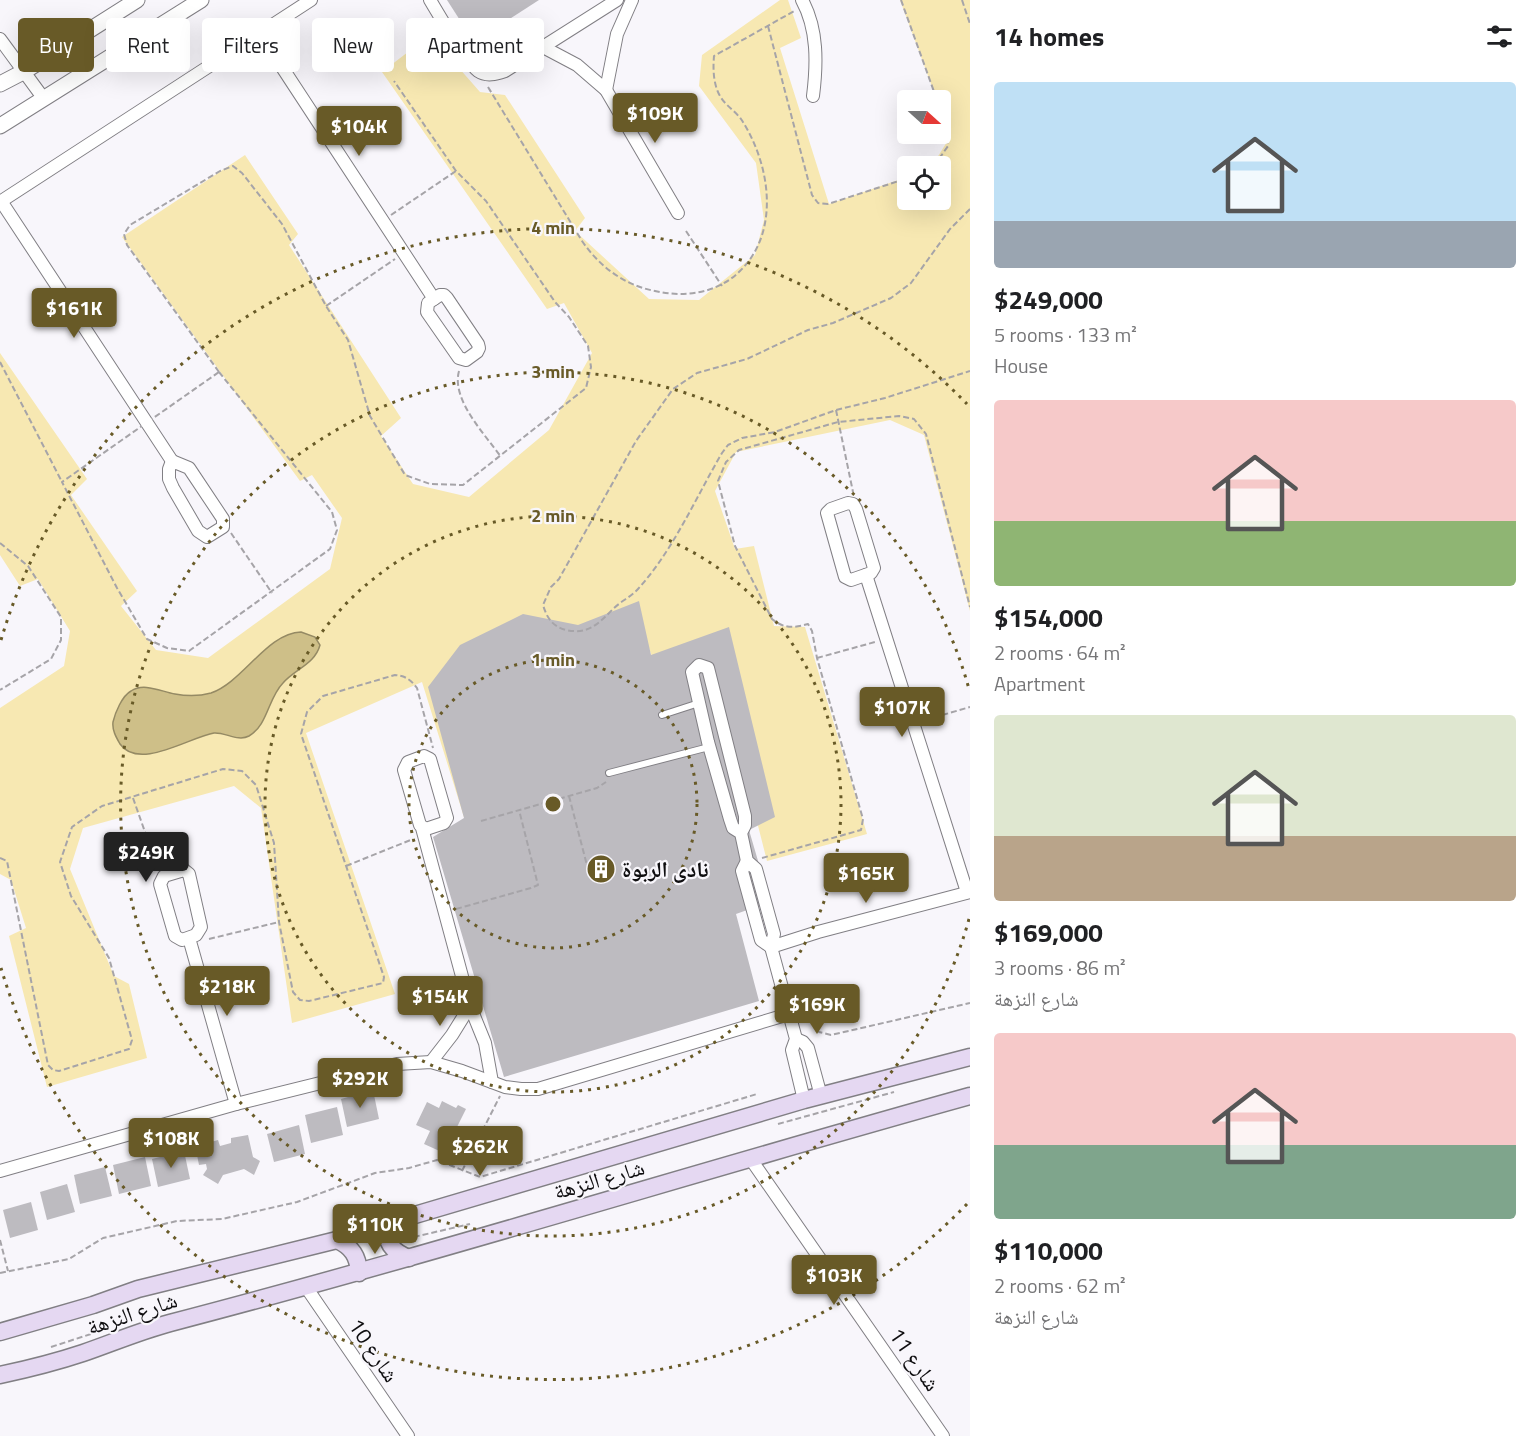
<!DOCTYPE html>
<meta charset="utf-8">
<style>
body{margin:0;font-family:"Titillium Web","Noto Naskh Arabic",sans-serif;background:#f2f2f2;color:#202124;height:100vh;display:flex;flex-direction:column;font-size:22px;white-space:nowrap}
*{box-sizing:border-box;margin:0}
p{font-size:20px;color:#757577}
.icon{flex:none;width:33px;height:33px;fill:none;stroke:currentColor;stroke-width:2;stroke-linecap:round;stroke-linejoin:round}
.map{position:relative;flex:1;overflow:hidden}
.drawer{display:flex;flex-direction:column;background:#fff;width:570px}
.drawer>*{flex:none}
.guide{position:absolute;left:18px;top:18px;width:570px;height:54px;display:flex;gap:12px}
.needle{width:39px;rotate:111deg}
.controls{position:absolute;left:897px;top:90px;display:grid;gap:12px}
.controls a{display:grid;place-items:center;width:54px;height:54px;border-radius:6px;background:#fff;box-shadow:0 6px 24px #0002;font-size:30px}
.price{position:absolute;translate:-50% -51px;padding:0 14px;border-radius:6px;background:#685a27;color:#fff;font-size:20px;line-height:39px;filter:drop-shadow(0 2px 3px #0008)}
.price::after{content:'';position:absolute;left:50%;top:36px;width:18px;height:14px;margin-left:-9px;background:inherit;clip-path:polygon(0 0,100% 0,50% 100%)}
.price.active{background:#222;color:#fff}
ul{padding:0;list-style:none}
li{display:grid;align-content:center;gap:12px;height:318px;padding:0 24px}
li span{display:grid;place-items:center;height:186px;border-radius:6px;color:#555}
li>.icon{margin-inline-start:auto}
span .icon{width:108px;height:108px;fill:#fffc;stroke-width:1}
li b{font-size:26px}
h2{display:flex;justify-content:space-between;align-items:center;height:72px;padding:0 24px;font-size:26px}
.tag{padding:0 21px;border-radius:6px;background:#fff;box-shadow:0 6px 24px #0002;font-size:21px;line-height:54px}
.tag.active{background:#685a27;color:#fff}
main{display:flex;flex:1;min-height:0}
.map>svg:first-child{display:block}
.green{fill:#f7e8b2}
.water{fill:#cebf88;stroke:#958a64;stroke-width:1.5}
.building{fill:#bdbbc0}
.lines{fill:none;stroke-linecap:round;stroke-linejoin:round}
.service-casing{stroke:#817f84;stroke-width:8}
.minor-casing{stroke:#817f84;stroke-width:14}
.tertiary-casing{stroke:#817f84;stroke-width:17}
.secondary-casing{stroke:#817f84;stroke-width:19}
.path{stroke:#a6a4a8;stroke-width:2;stroke-dasharray:6 3;stroke-linecap:butt}
.service{stroke:#fff;stroke-width:6}
.minor{stroke:#fff;stroke-width:12}
.tertiary{stroke:#fff;stroke-width:15}
.secondary{stroke:#e5d8f2;stroke-width:16}
.ring{fill:none;stroke:#685a27;stroke-width:3;stroke-dasharray:3 6}
.labels{text-anchor:middle;dominant-baseline:central;stroke-width:4.5;stroke-linejoin:round;paint-order:stroke}
.poi-label{font-size:22px;font-weight:bold;fill:#0f0e10;stroke:#f8f6fb;text-anchor:start}
.street-label{font-size:22px;fill:#0f0e10;stroke:#f8f6fb}
.centre{fill:#685a27;stroke:#f8f6fb;stroke-width:3}
.ring-label{font-size:18px;text-anchor:middle;font-weight:bold;fill:#685a27;stroke:#f8f6fb;stroke-width:4.5;stroke-linejoin:round;paint-order:stroke}
</style>
<main>
<div class="map">
<svg width="970" height="1436" viewBox="0 0 970 1436">
<rect width="100%" height="100%" fill="#f8f6fb"/>
<polygon class="green" points="780,0 788,0 801,38 780,48 829,204 907,177 908,200 940,200 940,166 932,166 950,137 941,110 940,100 937,100 900,0 970,0 970,611 924,435 890,420 736,452 715,491 735,549 754,546 774,626 805,627 867,834 767,861 755,814 657,671 637,614 468,830 422,682 306,733 395,994 292,1023 261,808 234,786 83,828 70,869 114,976 129,984 147,1058 47,1087 9,936 26,928 11,880 0,874 0,708 64,666 70,631 38,579 20,586 0,555 0,353 87,479 71,495 137,591 121,606 156,650 208,658 330,569 342,518 312,475 300,481 122,237 245,155 298,234 289,245 401,418 381,436 413,484 469,497 549,430 592,353 564,303 547,309 382,72 430,35 480,92 505,95 585,218 575,231 649,299 699,300 755,255 764,220 756,163 699,86 702,55"/>
<path class="water" d="M301,632l14,5 5,8c-5,19 -25,24 -37,38 -15,15 -15,42 -34,53 -11,6 -24,-4 -35,-3 -24,4 -75,38 -94,11 -4,-7 -8,-14 -7,-22 2,-9 9,-26 18,-31 13,-9 31,1 44,3 11,2 25,2 36,-1 32,-11 56,-60 90,-61z"/>
<g class="building">
<polygon points="447,0 539,0 474,42"/>
<polygon points="639,601 651,655 729,627 775,817 749,830 770,902 736,914 759,1001 504,1077 433,837 464,818 428,687 460,645 523,614 578,625"/>
<polygon points="373,1090 379,1119 347,1127 341,1099"/>
<polygon points="442,1101 456,1108 458,1105 466,1109 444,1153 424,1144 430,1131 416,1125 427,1102 439,1108"/>
<polygon points="337,1107 343,1135 311,1143 305,1115"/>
<polygon points="299,1125 305,1154 274,1162 267,1134"/>
<polygon points="248,1135 253,1157 260,1161 254,1175 244,1169 223,1175 218,1184 203,1175 207,1169 206,1164 199,1165 197,1155 203,1154 200,1145 218,1140 220,1146 231,1143 231,1138"/>
<polygon points="184,1151 190,1179 158,1187 152,1159"/>
<polygon points="145,1157 151,1186 119,1194 113,1165"/>
<polygon points="105,1167 112,1196 80,1204 74,1175"/>
<polygon points="67,1184 75,1212 47,1220 40,1192"/>
<polygon points="31,1202 38,1230 10,1238 3,1210"/>
</g>
<g class="lines">
<g class="service-casing">
<g id="service">
<polyline points="662,715 699,703"/>
<polyline points="609,773 709,747"/>
</g>
</g>
<g class="minor-casing">
<g id="minor">
<path d="M430,0c9,15 36,62 48,71 9,6 18,3 27,0l112,-71"/>
<path d="M802,0c16,29 15,64 11,96"/>
<polyline points="259,32 434,299"/>
<polyline points="0,39 44,99"/>
<polyline points="543,47 577,65 606,90 678,213"/>
<polyline points="606,90 617,34 632,0"/>
<polyline points="1,201 172,461"/>
<polyline points="0,202 311,0"/>
<polygon points="440,295 444,295 447,298 478,344 479,348 477,352 466,360 459,358 427,312 428,303"/>
<polygon points="172,461 189,468 223,519 223,527 207,537 198,531 173,488 169,479 169,469"/>
<polygon points="848,503 853,504 856,509 874,568 871,573 851,580 845,577 827,513 831,509"/>
<polyline points="866,575 967,892"/>
<polygon points="424,756 430,759 447,818 444,823 426,829 420,825 404,770 408,762"/>
<polyline points="422,828 470,1006 485,1043 492,1082"/>
<polyline points="741,833 733,828 730,819 708,742 692,672 699,665 708,668 745,816 745,825 741,833 747,861 756,869 774,934 771,947 796,1039 792,1050 804,1100"/>
<polyline points="747,861 742,871 761,940 771,947 818,932 970,892"/>
<polygon points="184,870 189,874 201,927 196,935 182,940 175,936 160,884 164,876"/>
<polyline points="189,938 236,1104"/>
<polyline points="796,1039 803,1042 808,1048 821,1096"/>
<polyline points="431,1062 452,1035 470,1006"/>
<polyline points="750,1158 943,1436"/>
<polyline points="0,1171 236,1104 397,1064 431,1062 462,1071 505,1087 521,1089 538,1089 789,1014"/>
<polyline points="306,1287 408,1436"/>
</g>
</g>
<g class="tertiary-casing">
<g id="tertiary">
<polyline points="0,84 25,71 137,0"/>
<polyline points="0,126 201,0"/>
</g>
</g>
<g class="secondary-casing">
<g id="secondary">
<path d="M386,1223c-1,19 6,29 23,35"/>
<path d="M337,1240c15,7 21,16 22,33"/>
<polyline points="0,1332 93,1305 138,1289 337,1240 408,1217 804,1100 970,1057"/>
<path d="M0,1375c28,-6 56,-13 83,-22 29,-10 57,-22 87,-30 268,-70 533,-153 800,-227"/>
</g>
</g>
<g class="path">
<polyline points="901,0 937,100"/>
<polyline points="962,0 970,24"/>
<polyline points="768,26 812,195 818,203 828,204 908,178"/>
<path d="M488,87l94,154c18,26 42,44 73,50 30,7 63,2 85,-20 41,-40 30,-108 1,-152 -6,-8 -16,-14 -21,-23 -7,-12 -7,-28 -6,-40l82,-46"/>
<polyline points="934,166 948,146 946,125 940,110"/>
<path d="M970,209l-20,20 -39,54 -20,15 -58,25 -25,7 -61,29 -50,14 -24,16 -37,52 -77,138 -8,8 -8,18c4,13 9,21 23,25 23,5 33,-7 47,-21 8,-8 18,-12 25,-20 36,-40 57,-90 84,-136l6,-8 14,-7 33,-6 61,-22 49,-12 85,-27"/>
<polyline points="391,215 456,171"/>
<polyline points="686,231 722,286"/>
<polyline points="326,306 395,259"/>
<polyline points="0,362 62,482"/>
<path d="M459,371c-8,29 26,63 42,86"/>
<polyline points="219,372 127,245 124,234 130,225 220,171 233,166 242,173 282,224 326,306 348,340 370,416 405,475 430,484 463,485 586,388 591,367 588,346 569,317 555,302 486,201 456,171 394,81"/>
<polygon points="219,372 332,512 337,530 330,549 189,651 167,648 147,639 117,588 62,482"/>
<polyline points="836,410 853,492"/>
<polyline points="231,533 272,593"/>
<polyline points="0,543 28,566 61,617 61,640 51,659 0,690"/>
<polyline points="817,658 875,642"/>
<polyline points="925,720 970,707"/>
<polyline points="569,796 590,877"/>
<polyline points="133,798 157,866"/>
<polyline points="481,821 597,788 606,782"/>
<path d="M0,858l7,3 41,204 5,5 6,1 70,-22 3,-9 -23,-82 -38,-62 -11,-34 12,-35 30,-21 121,-37 19,2 14,14 18,58 5,79 14,70 7,8 9,1 74,-18 1,-6 -83,-243 6,-22 16,-16 72,-21c11,1 16,5 22,13l16,60"/>
<path d="M762,858l99,-28 2,-11 -46,-161 -5,-27 -4,-7c-14,4 -24,5 -36,-5l-37,-73 -17,-65 8,-19 13,-12 99,-28 61,-6 15,3 12,15 44,173"/>
<polyline points="346,866 413,839"/>
<polyline points="456,909 531,888 538,885 519,810"/>
<polyline points="209,939 279,922"/>
<polyline points="804,1021 811,1021 819,1032 831,1035 970,1003"/>
<polyline points="778,1124 894,1092"/>
<polyline points="462,1171 500,1096"/>
<polyline points="405,1239 470,1224"/>
<polyline points="0,1240 8,1271"/>
<polyline points="0,1273 69,1259 103,1238 177,1221 222,1219 297,1202 375,1173 409,1168 437,1160 480,1177 757,1094"/>
<polyline points="51,1347 94,1333"/>
</g>
<use href="#service" class="service"/>
<use href="#minor" class="minor"/>
<use href="#tertiary" class="tertiary"/>
<use href="#secondary" class="secondary"/>
</g>
<g class="ring">
<circle cx="553" cy="804" r="144"/>
<circle cx="553" cy="804" r="288"/>
<path d="M969 919A432 432 0 1 1 969 689"/>
<path d="M967 1204A576 576 0 0 1 1 968M1 640A576 576 0 0 1 967 404"/>
</g>
<defs>
<g id="building-disc" transform="scale(1.5)"><circle r="9.5" fill="#685a27" stroke="#f8f6fb"/><path d="M-4-6H4V6H1V3H-1V6H-4ZM-2.5-4.3h1.7v1.8h-1.7ZM.8-4.3h1.7v1.8H.8ZM-2.5-1h1.7V.8h-1.7ZM.8-1h1.7V.8H.8Z" fill="#fff"/></g>
</defs>
<g fill-rule="evenodd">
<use href="#building-disc" x="601" y="869"/>
</g>
<g class="labels">
<g class="poi-label">
<text x="622" y="869">نادى الربوة</text>
</g>
<g class="street-label">
<text transform="translate(599 1179) rotate(-16)">شارع النزهة</text>
<text transform="translate(132 1313) rotate(-18)">شارع النزهة</text>
<text transform="translate(374 1350) rotate(56)">شارع 10</text>
<text transform="translate(915 1359) rotate(55)">شارع 11</text>
</g>
</g>
<circle cx="553" cy="804" r="9" class="centre"/>
<g class="ring-label">
<text x="553" y="234">4 min</text>
<text x="553" y="378">3 min</text>
<text x="553" y="522">2 min</text>
<text x="553" y="666">1 min</text>
</g>
</svg>
<div class="controls">
<a><svg class="needle" viewBox="-14 -14 28 28"><path d="M0-13l5 13h-10z" fill="#e53935"/><path d="M0 13l5-13h-10z" fill="#757577"/></svg></a>
<a><svg class="icon" aria-label="locate" viewBox="0 0 24 24"><circle cx="12" cy="12" r="6"/><path d="M12 2v4M12 18v4M2 12h4M18 12h4"/></svg></a>
</div>
<b class="price" style="left:655px;top:144px">$109K</b>
<b class="price" style="left:359px;top:157px">$104K</b>
<b class="price" style="left:74px;top:339px">$161K</b>
<b class="price" style="left:902px;top:738px">$107K</b>
<b class="price active" style="left:146px;top:883px">$249K</b>
<b class="price" style="left:866px;top:904px">$165K</b>
<b class="price" style="left:227px;top:1017px">$218K</b>
<b class="price" style="left:440px;top:1027px">$154K</b>
<b class="price" style="left:817px;top:1035px">$169K</b>
<b class="price" style="left:360px;top:1109px">$292K</b>
<b class="price" style="left:171px;top:1169px">$108K</b>
<b class="price" style="left:480px;top:1177px">$262K</b>
<b class="price" style="left:375px;top:1255px">$110K</b>
<b class="price" style="left:834px;top:1306px">$103K</b>
<div class="guide">
<a class="tag active">Buy</a>
<a class="tag">Rent</a>
<a class="tag">Filters</a>
<a class="tag">New</a>
<a class="tag">Apartment</a>
</div>
</div>
<section class="drawer">
<h2>14 homes<svg class="icon" aria-label="filters" viewBox="0 0 24 24"><path d="M4 7h16M4 17h16"/><circle cx="9" cy="7" r="2"/><circle cx="15" cy="17" r="2"/></svg></h2>
<ul>
<li><span style="background:linear-gradient(#bfe0f5 75%,#9aa5b1 0)"><svg class="icon" aria-label="home" viewBox="0 0 24 24"><path d="M3 11l9-7 9 7M6 9v11h12V9"/></svg></span><div><b>$249,000</b><p>5 rooms · 133 m²</p><p>House</p></div></li>
<li><span style="background:linear-gradient(#f6c9c9 65%,#8fb573 0)"><svg class="icon" aria-label="home" viewBox="0 0 24 24"><path d="M3 11l9-7 9 7M6 9v11h12V9"/></svg></span><div><b>$154,000</b><p>2 rooms · 64 m²</p><p>Apartment</p></div></li>
<li><span style="background:linear-gradient(#dfe7d0 65%,#b9a48a 0)"><svg class="icon" aria-label="home" viewBox="0 0 24 24"><path d="M3 11l9-7 9 7M6 9v11h12V9"/></svg></span><div><b>$169,000</b><p>3 rooms · 86 m²</p><p>شارع النزهة</p></div></li>
<li><span style="background:linear-gradient(#f6c9c9 60%,#7fa58c 0)"><svg class="icon" aria-label="home" viewBox="0 0 24 24"><path d="M3 11l9-7 9 7M6 9v11h12V9"/></svg></span><div><b>$110,000</b><p>2 rooms · 62 m²</p><p>شارع النزهة</p></div></li>
</ul>
</section>
</main>
